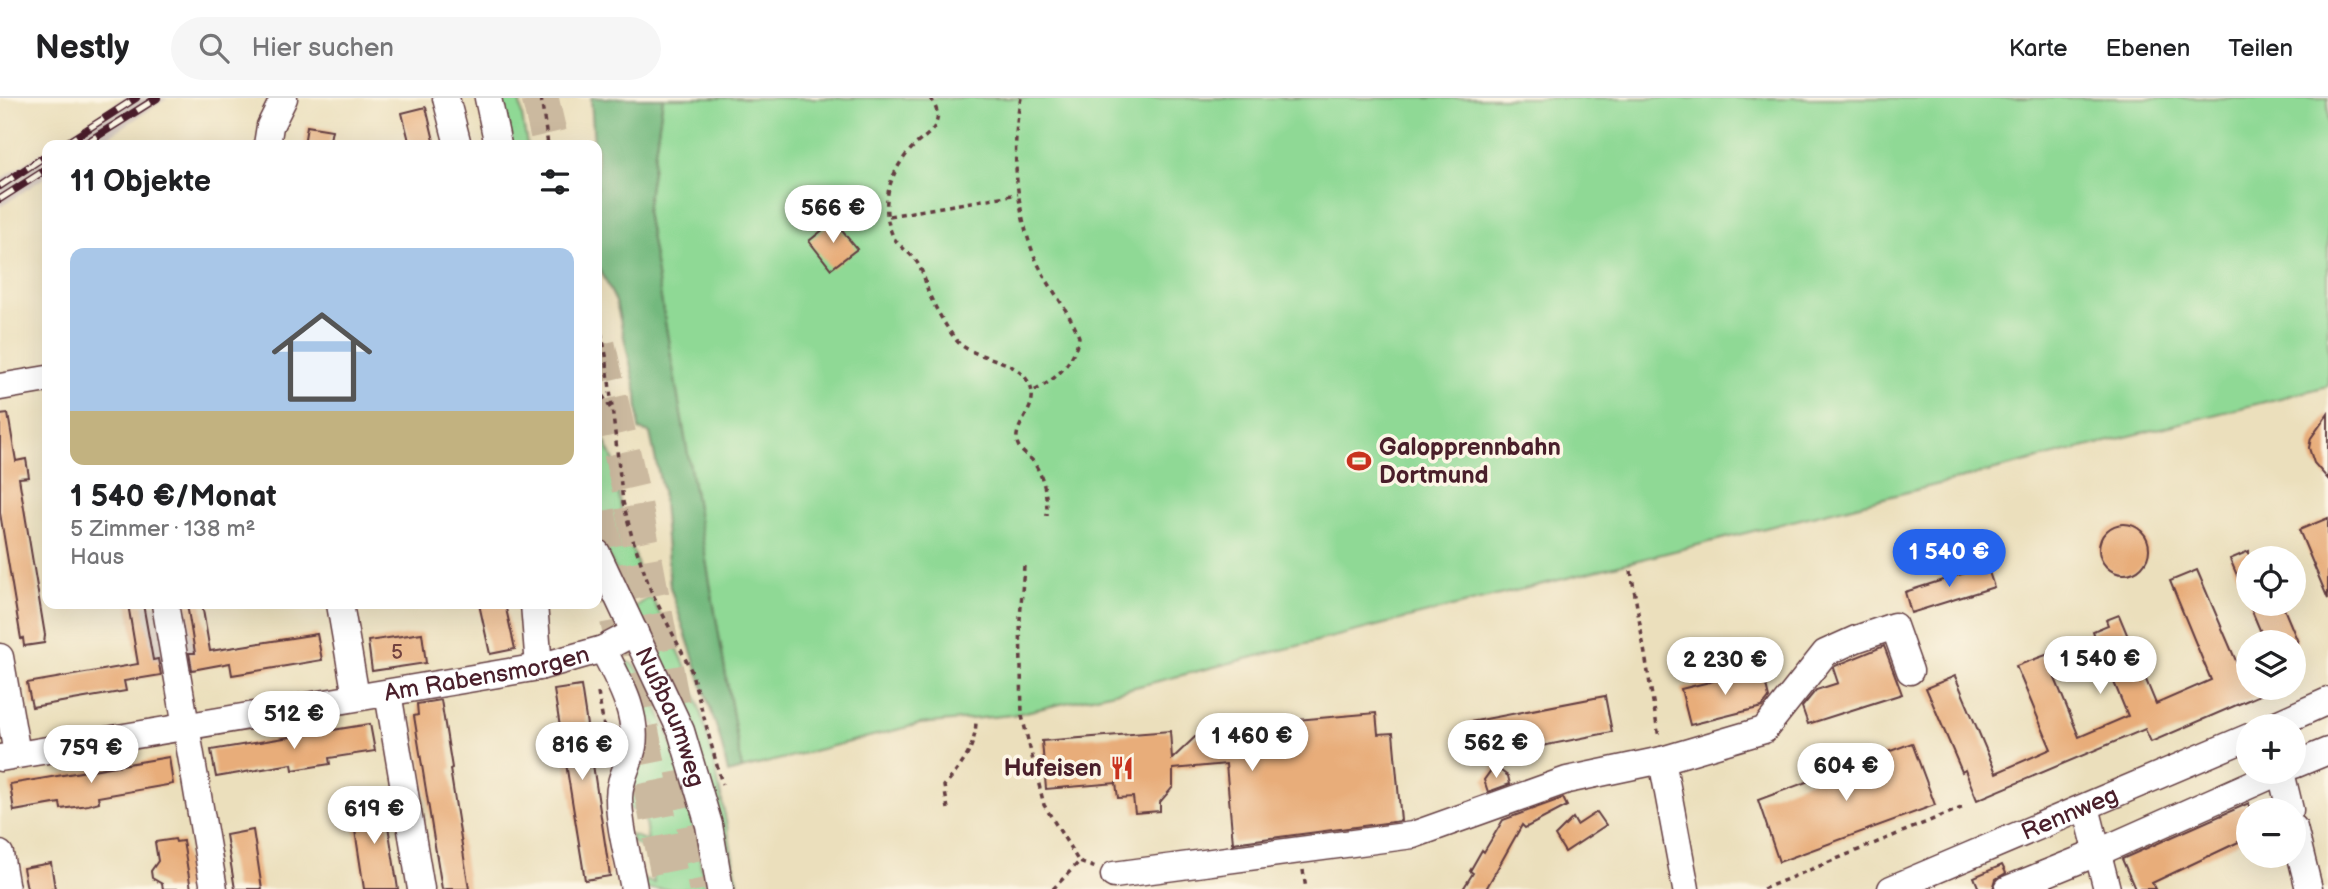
<!DOCTYPE html>
<html lang="de">
<meta charset="utf-8">
<style>
body{margin:0;font-family:"Balsamiq Sans",sans-serif;background:#f6f6f6;color:#202124;height:100vh;display:flex;flex-direction:column;font-size:26px;white-space:nowrap}
*{box-sizing:border-box;margin:0}
p{font-size:23px;color:#757577}
.icon{flex:none;width:38px;height:38px;fill:none;stroke:currentColor;stroke-width:2;stroke-linecap:round;stroke-linejoin:round}
.map{position:relative;flex:1;overflow:hidden}
.sheet{position:absolute;left:42px;top:42px;width:560px;height:469px;display:flex;flex-direction:column;background:#fff;border-radius:14px;box-shadow:0 7px 28px #0002}
.sheet>*{flex:none}
.tools{position:absolute;left:2236px;top:448px;display:grid;gap:14px}
.tools a{display:grid;place-items:center;width:70px;height:70px;border-radius:50%;background:#fff;box-shadow:0 7px 28px #0002;font-size:35px}
.price{position:absolute;translate:-50% -60px;padding:0 16px;border-radius:24px;background:#fff;color:#222;font-size:23px;line-height:46px;filter:drop-shadow(0 2px 4px #0008)}
.price::after{content:'';position:absolute;left:50%;top:42px;width:21px;height:16px;margin-left:-10px;background:inherit;clip-path:polygon(0 0,100% 0,50% 100%)}
.price.active{background:#2563eb;color:#fff}
ul{padding:0;list-style:none}
li{display:grid;align-content:center;gap:14px;height:371px;padding:0 28px}
li+li{border-top:2px solid #e0e0e0}
li span{display:grid;place-items:center;height:217px;border-radius:14px;color:#555}
li>.icon{margin-inline-start:auto}
span .icon{width:126px;height:126px;fill:#fffc;stroke-width:1}
li b{font-size:30px}
h2{display:flex;justify-content:space-between;align-items:center;height:84px;padding:0 28px;font-size:30px}
header{display:flex;align-items:center;gap:42px;box-sizing:border-box;height:98px;padding:0 35px;background:#fff;border-bottom:2px solid #e0e0e0}
header strong{font-size:33px}
nav{display:flex;gap:38px;margin-inline-start:auto;font-size:24px}
.search{width:490px;height:63px;background:#f6f6f6;display:flex;align-items:center;gap:18px;box-sizing:border-box;padding:0 24px;border-radius:38px;color:#757577;font-size:26px}
.map>svg:first-child{display:block}
.industrial{fill:#cec1ba}
.green{fill:#8fd995;stroke:#6c7c60;stroke-width:2}
.forest{fill:#73b97e;stroke:#5e6c54;stroke-width:2}
.building{fill:#e8ad7a;fill-rule:evenodd}
.lines{fill:none;stroke-linecap:round;stroke-linejoin:round}
.highway-tunnel{stroke:#cbb99f;stroke-width:37;stroke-dasharray:37 18;stroke-linecap:butt}
.minor-casing{stroke:#623c41;stroke-width:29}
.path{stroke:#623c41;stroke-width:3.5;stroke-dasharray:5 5;stroke-linecap:butt}
.minor{stroke:#fff;stroke-width:26}
.rail-casing{stroke:#4a1f2b;stroke-width:8}
.rail{stroke:#fcf5e5;stroke-width:5;stroke-dasharray:16;stroke-linecap:butt}
.labels{text-anchor:middle;dominant-baseline:central;stroke-width:7;stroke-linejoin:round;paint-order:stroke}
.number-label{font-size:21px;fill:#72423f}
.poi-label{font-size:24px;font-weight:bold;fill:#4a1f2b;stroke:#fcf5e5;text-anchor:start}
.street-label{font-size:24px;fill:#4a1f2b;stroke:#fcf5e5}
</style>
<header>
<strong>Nestly</strong>
<div class="search"><svg class="icon" aria-label="search" viewBox="0 0 24 24"><circle cx="10" cy="10" r="6"/><path d="M15 15l6 6"/></svg>Hier suchen</div>
<nav><a>Karte</a><a>Ebenen</a><a>Teilen</a></nav>
</header>
<div class="map">
<svg width="2328" height="791" viewBox="0 0 2328 791">
<rect width="100%" height="100%" fill="#fcf5e5"/>
<filter id="ink" filterUnits="userSpaceOnUse"><feTurbulence type="fractalNoise" baseFrequency=".0143" numOctaves="2"/><feDisplacementMap in="SourceGraphic" scale="14" xChannelSelector="R" yChannelSelector="G"/><feConvolveMatrix kernelMatrix="1 2 1 2 8 2 1 2 1" color-interpolation-filters="sRGB"/></filter>
<filter id="wash" filterUnits="userSpaceOnUse"><feTurbulence type="fractalNoise" baseFrequency=".00686" numOctaves="4" result="noise"/><feDisplacementMap in="SourceGraphic" scale="28" xChannelSelector="R" yChannelSelector="G"/><feGaussianBlur stdDeviation="1.57" result="paint"/><feColorMatrix in="noise" values="0 0 0 0 0 0 0 0 0 0 0 0 0 0 0 0 0 1.4 0 .05"/><feComposite in="paint" operator="in"/></filter>
<g filter="url(#wash)">
<rect width="100%" height="100%" fill="#ebdfbc"/>
<g class="industrial">
<polygon points="124,0 168,0 95,47 53,47"/>
<polygon points="47,51 47,78 0,109 0,82"/>
<polygon points="128,506 202,506 213,568 140,581"/>
</g>
<g class="green">
<polygon points="501,0 519,0 527,47 511,47"/>
<polygon points="663,0 2328,0 2328,288 1123,592 1012,617 920,626 742,671 646,113"/>
<polygon points="597,326 614,363 622,419 643,484 641,495 630,501 597,434"/>
<path d="M648,500l5,2c11,24 26,48 35,73 25,69 37,144 51,216h-10l-95,-281z"/>
<path d="M613,563c8,0 15,0 21,4 5,4 8,13 11,18 35,62 48,137 60,206h-65l-2,-11 16,5 -5,-31 -17,-10 -1,-7 17,6 -4,-26 -18,-8 10,-51 12,4 7,-21v-15l-20,-13 -2,-10 13,2 -2,-10 -9,-13 -10,-4z"/>
</g>
<polygon class="forest" points="591,0 663,0 646,113 742,671 728,675 720,640 670,489 662,392 650,335 639,332 637,296 616,204 597,165 597,47 594,47"/>
<g id="blocks">
<g class="building">
<polygon points="426,9 435,47 410,47 402,15"/>
<polygon points="307,28 332,32 329,47 304,47"/>
<polygon points="834,123 857,151 831,171 809,143"/>
<polygon points="8,316 16,363 26,361 29,379 19,380 45,537 44,545 24,548 23,540 21,541 0,415 0,317"/>
<polygon points="2328,316 2328,381 2314,365 2309,350 2311,340"/>
<polygon points="2328,420 2328,501 2299,432"/>
<circle cx="2124" cy="451" r="25"/>
<polygon points="2249,453 2249,505 2230,461"/>
<polygon points="1987,468 1994,489 1911,515 1905,494"/>
<path d="M2197,472l42,98 10,-4v24h27l-125,54 -6,-13 -168,71 -12,-30 -3,2 -36,-84 29,-12 41,97 55,-24 -35,-83 79,-29 -2,-6 15,-6 -2,-5 13,-5 37,89 55,-24 -41,-99zM2101,553l27,65 -49,21 -27,-66z"/>
<polygon points="128,506 143,506 153,562 158,561 161,577 124,583 126,593 32,609 27,585 138,566"/>
<polygon points="187,506 202,506 210,553 317,536 322,562 232,577 230,565 192,572 189,555 195,555"/>
<polygon points="479,506 505,506 515,551 490,556"/>
<polygon points="2249,506 2282,506 2298,544 2265,544"/>
<polygon points="422,535 426,565 372,573 368,543"/>
<polygon points="1884,548 1902,596 1808,626 1802,609 1816,592 1838,585 1833,570 1835,568"/>
<polygon points="1762,571 1769,600 1762,609 1690,627 1681,591"/>
<polygon points="581,588 610,778 585,782 554,592"/>
<polygon points="1605,598 1612,634 1477,661 1470,624"/>
<polygon points="441,602 452,670 450,671 469,791 442,791 414,618 418,617 417,606"/>
<polygon points="1376,615 1378,636 1393,635 1401,723 1233,745 1226,666 1173,671 1173,689 1160,704 1160,713 1135,715 1133,699 1118,700 1116,685 1046,691 1042,643 1170,633 1172,661 1195,639 1224,638 1230,643 1253,641 1252,626"/>
<polygon points="370,626 375,653 329,660 330,666 293,672 292,666 216,679 211,652"/>
<polygon points="1912,645 1935,707 1779,764 1758,702"/>
<polygon points="169,659 173,686 98,699 99,704 88,707 61,711 60,705 14,713 10,686"/>
<polygon points="1494,668 1508,678 1510,686 1488,694 1484,682"/>
<polygon points="1563,700 1567,708 1525,730 1522,727 1486,791 1463,791 1473,775 1470,773 1482,752 1484,754 1503,722"/>
<polygon points="375,702 377,711 385,709 398,791 364,791 351,706"/>
<polygon points="2249,705 2249,739 2152,785 2155,791 2135,791 2122,761"/>
<polygon points="1597,714 1606,727 1565,754 1555,738 1573,720 1577,727"/>
<polygon points="253,732 262,791 235,791 226,737"/>
<polygon points="175,741 176,744 183,743 191,791 163,791 162,786 152,780 151,773 158,763 155,744"/>
<polygon points="51,765 55,791 27,791 23,770"/>
<polygon points="2002,767 2006,775 1996,781 1993,791 1979,791 1974,779"/>
</g>
</g>
</g>
<g filter="url(#ink)">
<use href="#blocks" fill-opacity="0" stroke="#623c41" stroke-width="2"/>
<g class="lines">
<g class="highway-tunnel">
<polyline points="540,0 551,47"/>
<polyline points="597,247 633,403 673,615"/>
<polyline points="597,414 672,791"/>
<polyline points="684,672 707,791"/>
</g>
<g class="minor-casing">
<g id="minor">
<polyline points="446,0 458,47"/>
<polyline points="488,0 498,47"/>
<polyline points="267,47 270,28 284,0"/>
<polyline points="0,289 47,281"/>
<path id="s1" d="M597,455l84,178 28,94 11,64"/>
<polyline points="165,506 214,791"/>
<polyline points="340,506 356,599"/>
<polyline points="534,506 539,569"/>
<path d="M603,551c14,29 35,62 30,97 -3,18 -14,32 -14,52 0,30 10,62 15,91"/>
<polyline points="0,559 17,656"/>
<polyline points="388,595 421,791"/>
<polyline points="2272,628 2328,603"/>
<path id="s2" d="M0,660l539,-91 64,-18 32,-17"/>
<polyline points="2294,667 2328,653"/>
<polyline points="2281,674 2290,712"/>
<polyline points="2086,709 2107,791"/>
<polyline points="2294,730 2309,791"/>
<polyline points="0,756 6,791"/>
<polyline points="1114,777 1413,737 1567,682 1662,662"/>
<polyline points="1686,791 1662,662 1764,632 1825,555 1856,541 1894,528 1910,573"/>
<path id="s3" d="M1891,791l358,-152"/>
<polyline points="2008,791 2099,754 2279,674"/>
</g>
</g>
<g class="path">
<polyline points="541,0 548,47"/>
<path d="M931,0c4,8 9,16 5,25 -3,10 -15,16 -22,23 -23,23 -35,56 -22,88 5,12 17,17 24,27 7,9 9,20 12,30 4,12 24,47 33,54 20,15 51,13 66,35 18,27 -17,43 -9,65 3,7 9,10 14,15 13,18 15,35 15,56"/>
<path d="M1021,0c-11,49 -5,118 16,164 12,26 32,48 42,75 -5,26 -25,45 -48,55"/>
<polyline points="889,118 1018,96"/>
<polyline points="597,215 606,257 623,404 632,439 651,493 691,572 722,686"/>
<polyline points="597,289 613,314"/>
<polyline points="1024,468 1020,521 1022,618 1044,707 1079,764 1096,770"/>
<polyline points="1631,473 1659,640"/>
<polyline points="598,595 608,652"/>
<path d="M948,711l-4,-23c19,-22 32,-38 32,-67"/>
<polyline points="1303,772 1306,791"/>
<polyline points="1053,791 1079,764"/>
<polyline points="1763,791 1966,708"/>
</g>
<use href="#minor" class="minor"/>
<g class="rail-casing">
<g id="rail">
<polyline points="63,47 136,0"/>
<polyline points="83,47 157,0"/>
<polyline points="0,88 47,57"/>
<polyline points="0,101 47,71"/>
</g>
</g>
<use href="#rail" class="rail"/>
</g>
</g>
<defs>
<g id="stadium-bare" transform="scale(1.89)"><path d="M0-5a6.5 5 0 1 0 0 10a6.5 5 0 1 0 0-10ZM-3.5-1.8h7v3.6h-7Z" fill="#c8321e" stroke="#fcf5e5" stroke-width="2.5" paint-order="stroke"/></g>
<g id="restaurant-bare" transform="scale(1.89)"><path d="M-5-6h1v4h1v-4h1v4h1v-4h1v5L-1.5 .5V6h-2V.5L-5-1ZM5-6V6H3V1.5H1.5Q1.5-4 5-6Z" fill="#c8321e" stroke="#fcf5e5" stroke-width="2.5" paint-order="stroke"/></g>
</defs>
<g fill-rule="evenodd">
<use href="#stadium-bare" x="1359" y="363"/>
<use href="#restaurant-bare" x="1122" y="670"/>
</g>
<g class="labels">
<g class="number-label">
<text x="397" y="554">5</text>
</g>
<g class="poi-label">
<text x="1379" y="349">Galopprennbahn<tspan x="1379" dy="28">Dortmund</tspan></text>
<text x="1102" y="670" text-anchor="end">Hufeisen</text>
</g>
<g class="street-label">
<text stroke="none"><textPath href="#s2" startOffset="494">Am Rabensmorgen</textPath></text>
<text stroke="none"><textPath href="#s1" startOffset="180">Nußbaumweg</textPath></text>
<text stroke="none"><textPath href="#s3" startOffset="194">Rennweg</textPath></text>
</g>
</g>
</svg>
<div class="tools">
<a><svg class="icon" aria-label="locate" viewBox="0 0 24 24"><circle cx="12" cy="12" r="6"/><path d="M12 2v4M12 18v4M2 12h4M18 12h4"/></svg></a>
<a><svg class="icon" aria-label="layers" viewBox="0 0 24 24"><path d="M12 4l9 5-9 5-9-5zM3 14l9 5 9-5"/></svg></a>
<a>+</a>
<a>−</a>
</div>
<b class="price" style="left:833px;top:147px">566 €</b>
<b class="price active" style="left:1949px;top:491px">1 540 €</b>
<b class="price" style="left:2100px;top:598px">1 540 €</b>
<b class="price" style="left:1725px;top:599px">2 230 €</b>
<b class="price" style="left:294px;top:653px">512 €</b>
<b class="price" style="left:1252px;top:675px">1 460 €</b>
<b class="price" style="left:1496px;top:682px">562 €</b>
<b class="price" style="left:582px;top:684px">816 €</b>
<b class="price" style="left:91px;top:687px">759 €</b>
<b class="price" style="left:1846px;top:705px">604 €</b>
<b class="price" style="left:374px;top:748px">619 €</b>
<section class="sheet">
<h2>11 Objekte<svg class="icon" aria-label="filters" viewBox="0 0 24 24"><path d="M4 7h16M4 17h16"/><circle cx="9" cy="7" r="2"/><circle cx="15" cy="17" r="2"/></svg></h2>
<ul>
<li><span style="background:linear-gradient(#a9c7e8 75%,#c2b280 0)"><svg class="icon" aria-label="home" viewBox="0 0 24 24"><path d="M3 11l9-7 9 7M6 9v11h12V9"/></svg></span><div><b>1 540 €/Monat</b><p>5 Zimmer · 138 m²</p><p>Haus</p></div></li>
</ul>
</section>
</div>
